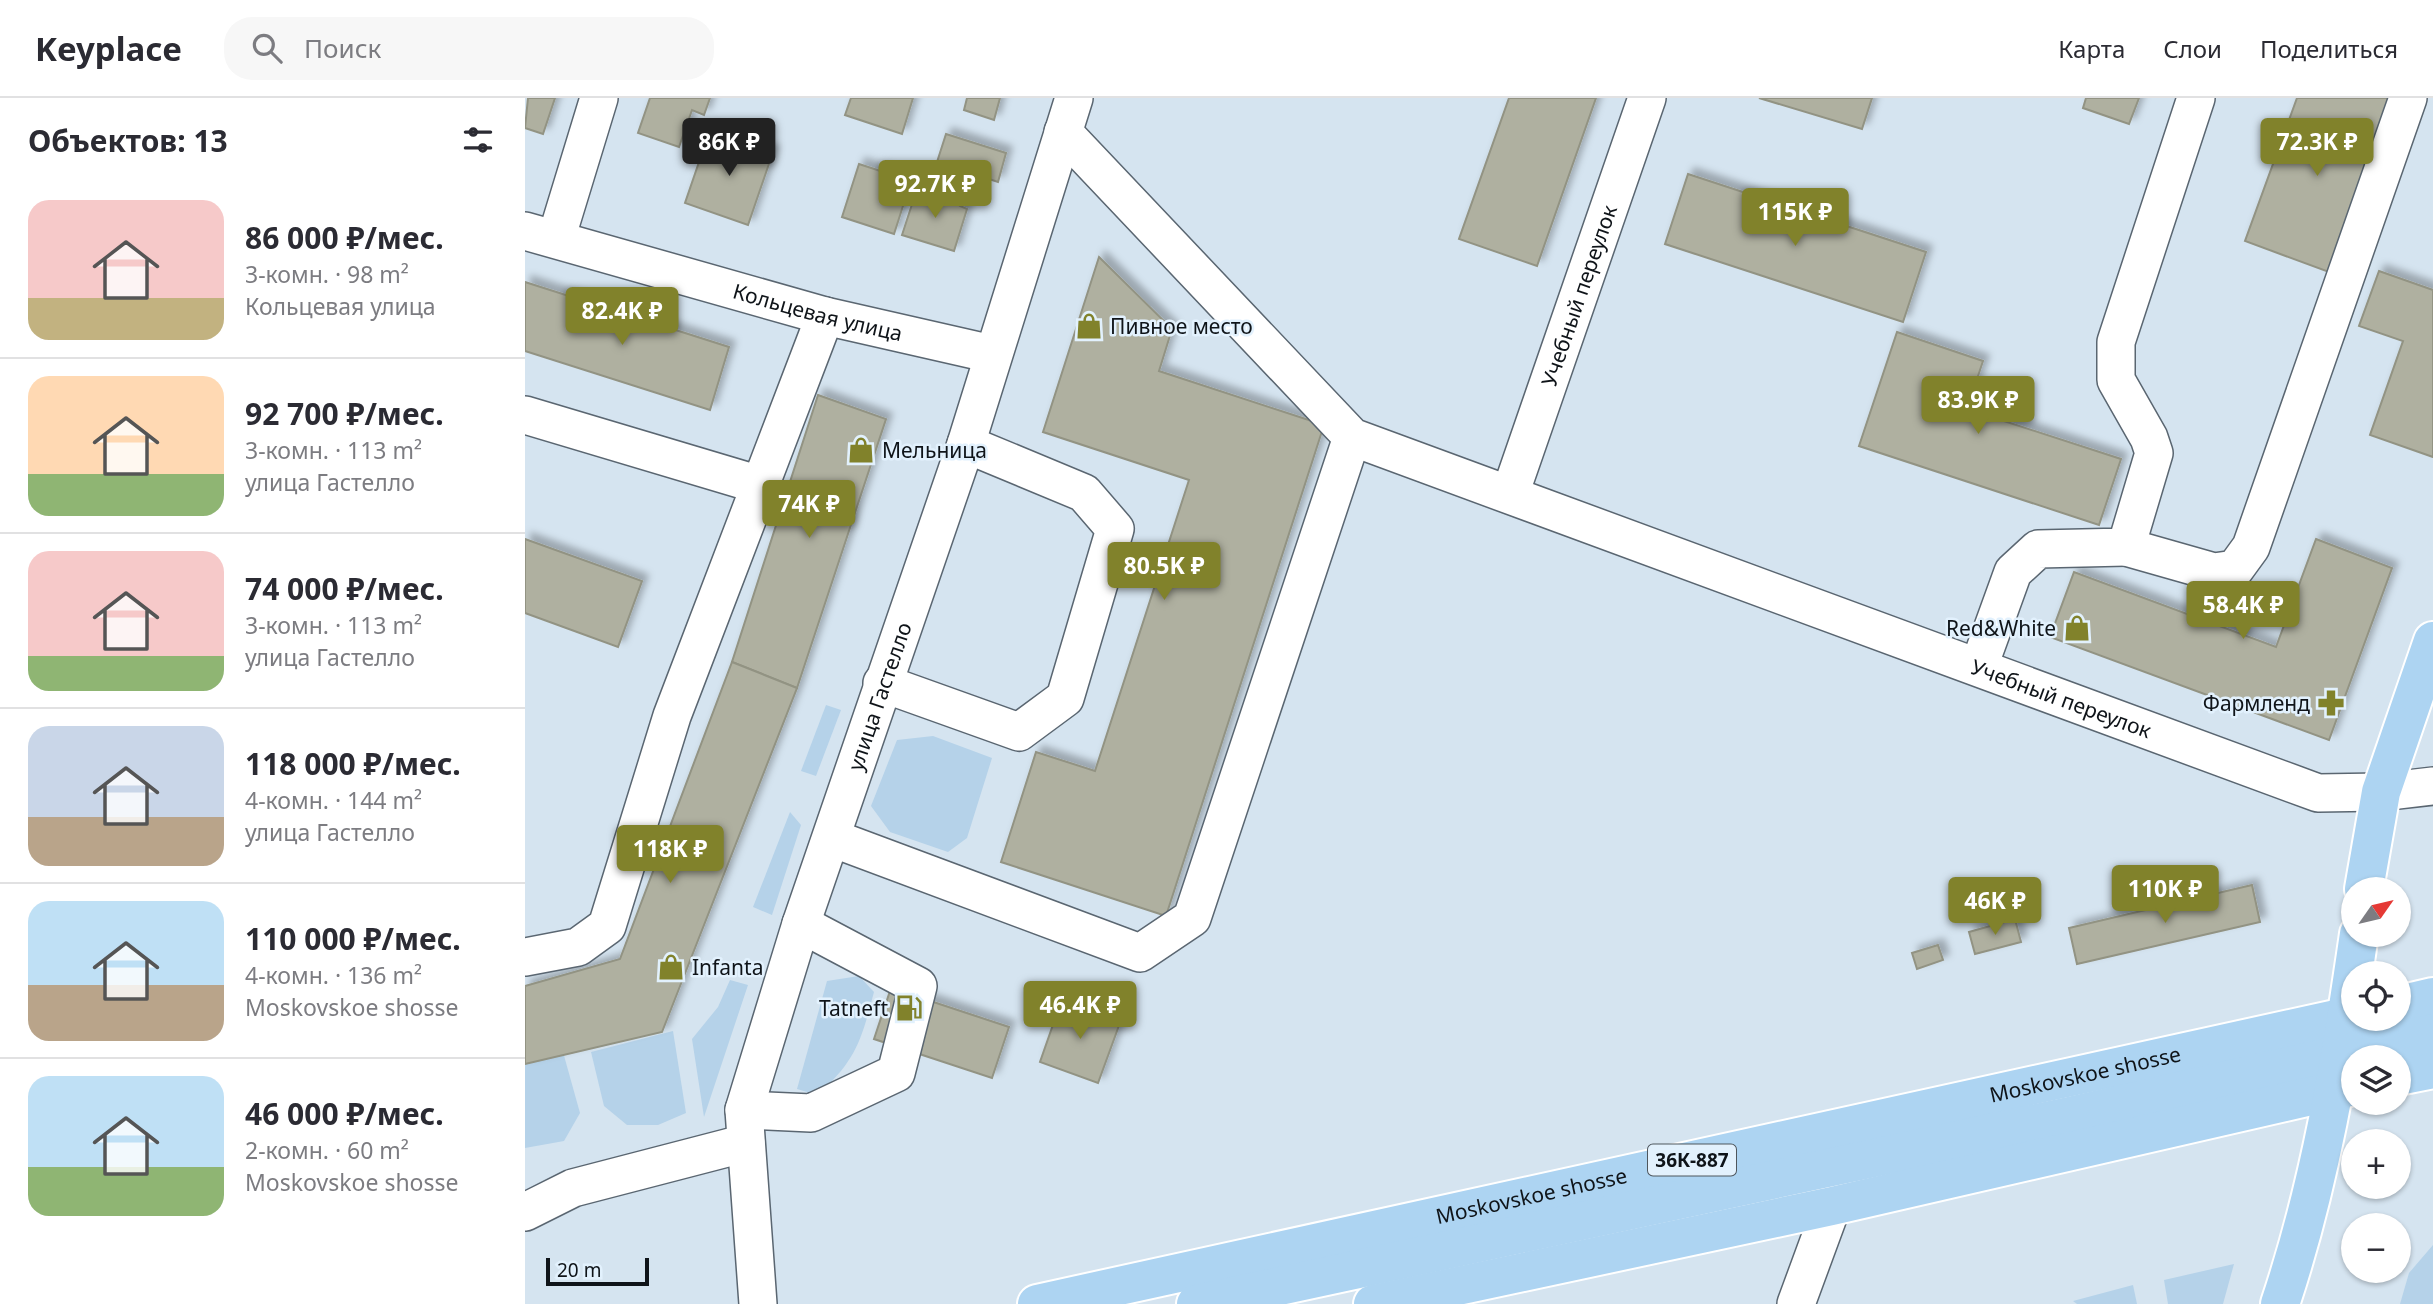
<!DOCTYPE html>
<html lang="ru">
<meta charset="utf-8">
<style>
body{margin:0;font-family:"Noto Sans",sans-serif;background:#f7f7f7;color:#2b2b33;height:100vh;display:flex;flex-direction:column;font-size:26px;white-space:nowrap}
*{box-sizing:border-box;margin:0}
p{font-size:23px;color:#7c7c81}
.icon{flex:none;width:38px;height:38px;fill:none;stroke:currentColor;stroke-width:2;stroke-linecap:round;stroke-linejoin:round}
.map{position:relative;flex:1;overflow:hidden}
.drawer{display:flex;flex-direction:column;background:#fff;width:525px}
.drawer>*{flex:none}
.needle{width:46px;rotate:56deg}
.buttons{position:absolute;left:1816px;top:779px;display:grid;gap:14px}
.buttons a{display:grid;place-items:center;width:70px;height:70px;border-radius:50%;background:#fff;box-shadow:0 2px 5px #0004;font-size:35px}
.scale{position:absolute;left:21px;bottom:18px;width:103px;box-sizing:border-box;padding-left:7px;border:4px solid #0f1419;border-top:0;font-size:19px;line-height:24px;white-space:nowrap;color:#0f1419;-webkit-text-stroke:5px #e2f1fd;paint-order:stroke}
.price{position:absolute;translate:-50% -60px;padding:0 16px;border-radius:7px;background:#81822b;color:#fff;font-size:23px;line-height:46px;filter:drop-shadow(0 2px 4px #0008)}
.price::after{content:'';position:absolute;left:50%;top:42px;width:21px;height:16px;margin-left:-10px;background:inherit;clip-path:polygon(0 0,100% 0,50% 100%)}
.price.selected{background:#222;color:#fff}
ul{padding:0;list-style:none}
li{display:flex;align-items:center;gap:21px;height:175px;padding:0 28px}
li+li{border-top:2px solid #e1e1e2}
li span{display:grid;place-items:center;flex:none;width:196px;height:140px;border-radius:21px;color:#555}
li>.icon{margin-inline-start:auto}
span .icon{width:84px;height:84px;fill:#fffc;stroke-width:1}
li b{font-size:30px}
h2{display:flex;justify-content:space-between;align-items:center;height:84px;padding:0 28px;font-size:30px}
header{display:flex;align-items:center;gap:42px;box-sizing:border-box;height:98px;padding:0 35px;background:#fff;border-bottom:2px solid #e1e1e2}
header strong{font-size:33px}
nav{display:flex;gap:38px;margin-inline-start:auto;font-size:24px}
.search{width:490px;height:63px;background:#f7f7f7;display:flex;align-items:center;gap:18px;box-sizing:border-box;padding:0 24px;border-radius:28px;color:#7c7c81;font-size:26px}
main{display:flex;flex:1;min-height:0}
.map>svg:first-child{display:block}
.green{fill:#b5d2e9}
.building{fill:#afb0a0;stroke:#929383;stroke-width:2;filter:url(#shadow)}
.lines{fill:none;stroke-linecap:round;stroke-linejoin:round}
.minor-casing{stroke:#5a6671;stroke-width:40}
.major-casing{stroke:#fff;stroke-width:42}
.minor{stroke:#fff;stroke-width:37}
.major{stroke:#add4f2;stroke-width:38}
.labels{text-anchor:middle;dominant-baseline:central;stroke-width:5;stroke-linejoin:round;paint-order:stroke}
.shield{fill:#e2f1fd;stroke:#4e565d;stroke-width:2}
.shield-label{font-size:19px;font-weight:bold;fill:#0f1419}
.street-label{font-size:21px;fill:#0f1419;stroke:#e2f1fd}
.poi-label{font-size:21px;fill:#0f1419;stroke:#e2f1fd;text-anchor:start}
</style>
<header>
<strong>Keyplace</strong>
<div class="search"><svg class="icon" aria-label="search" viewBox="0 0 24 24"><circle cx="10" cy="10" r="6"/><path d="M15 15l6 6"/></svg>Поиск</div>
<nav><a>Карта</a><a>Слои</a><a>Поделиться</a></nav>
</header>
<main>
<section class="drawer">
<h2>Объектов: 13<svg class="icon" aria-label="filters" viewBox="0 0 24 24"><path d="M4 7h16M4 17h16"/><circle cx="9" cy="7" r="2"/><circle cx="15" cy="17" r="2"/></svg></h2>
<ul>
<li><span style="background:linear-gradient(#f6c9c9 70%,#c2b280 0)"><svg class="icon" aria-label="home" viewBox="0 0 24 24"><path d="M3 11l9-7 9 7M6 9v11h12V9"/></svg></span><div><b>86 000 ₽/мес.</b><p>3-комн. · 98 m²</p><p>Кольцевая улица</p></div></li>
<li><span style="background:linear-gradient(#ffd9b3 70%,#8fb573 0)"><svg class="icon" aria-label="home" viewBox="0 0 24 24"><path d="M3 11l9-7 9 7M6 9v11h12V9"/></svg></span><div><b>92 700 ₽/мес.</b><p>3-комн. · 113 m²</p><p>улица Гастелло</p></div></li>
<li><span style="background:linear-gradient(#f6c9c9 75%,#8fb573 0)"><svg class="icon" aria-label="home" viewBox="0 0 24 24"><path d="M3 11l9-7 9 7M6 9v11h12V9"/></svg></span><div><b>74 000 ₽/мес.</b><p>3-комн. · 113 m²</p><p>улица Гастелло</p></div></li>
<li><span style="background:linear-gradient(#c9d6e8 65%,#b9a48a 0)"><svg class="icon" aria-label="home" viewBox="0 0 24 24"><path d="M3 11l9-7 9 7M6 9v11h12V9"/></svg></span><div><b>118 000 ₽/мес.</b><p>4-комн. · 144 m²</p><p>улица Гастелло</p></div></li>
<li><span style="background:linear-gradient(#bfe0f5 60%,#b9a48a 0)"><svg class="icon" aria-label="home" viewBox="0 0 24 24"><path d="M3 11l9-7 9 7M6 9v11h12V9"/></svg></span><div><b>110 000 ₽/мес.</b><p>4-комн. · 136 m²</p><p>Moskovskoe shosse</p></div></li>
<li><span style="background:linear-gradient(#bfe0f5 65%,#8fb573 0)"><svg class="icon" aria-label="home" viewBox="0 0 24 24"><path d="M3 11l9-7 9 7M6 9v11h12V9"/></svg></span><div><b>46 000 ₽/мес.</b><p>2-комн. · 60 m²</p><p>Moskovskoe shosse</p></div></li>
</ul>
</section>
<div class="map">
<svg width="1908" height="1206" viewBox="0 0 1908 1206">
<defs>
<filter id="shadow"><feDropShadow dx="6" dy="-6" stdDeviation="3.5" flood-color="#0004"/></filter>
</defs>
<rect width="100%" height="100%" fill="#d5e4f0"/>
<g class="green">
<polygon points="301,607 316,612 291,678 276,673"/>
<polygon points="408,638 467,660 442,740 423,754 365,734 346,708 372,642"/>
<polygon points="265,714 276,727 247,817 228,809"/>
<path d="M334,878l15,16c-13,49 -18,69 -57,103l-20,-6 30,-108z"/>
<polygon points="205,882 223,887 179,1019 167,941 193,909"/>
<polygon points="148,933 161,1015 133,1027 102,1027 79,1008 66,954"/>
<polygon points="38,954 55,1015 39,1043 0,1050 0,959"/>
<polygon points="1908,1147 1908,1206 1875,1206 1884,1175"/>
<polygon points="1709,1166 1698,1206 1643,1206 1639,1182"/>
<polygon points="1608,1187 1612,1206 1552,1206 1548,1203"/>
</g>
<g class="building">
<polygon points="3,0 30,0 18,36 0,30"/>
<polygon points="125,0 185,0 179,17 167,12 154,49 113,35"/>
<polygon points="326,0 388,0 377,36 320,17"/>
<polygon points="442,0 475,0 469,22 439,12"/>
<polygon points="984,0 1071,0 1012,168 934,141"/>
<polygon points="1234,0 1347,0 1337,31"/>
<polygon points="1561,0 1614,0 1604,26 1558,10"/>
<polygon points="1772,0 1867,0 1804,174 1720,143"/>
<polygon points="185,32 248,54 223,127 160,105"/>
<polygon points="421,36 481,55 473,84 412,64"/>
<polygon points="334,66 386,83 369,136 317,119"/>
<polygon points="1163,76 1401,154 1378,224 1140,146"/>
<polygon points="405,92 437,103 435,108 442,111 429,153 377,137 391,94 403,98"/>
<polygon points="574,159 647,231 634,273 799,327 641,818 476,764 511,654 570,673 664,382 518,334"/>
<polygon points="1854,173 1908,192 1908,359 1845,337 1878,243 1834,228"/>
<polygon points="0,184 204,249 185,312 0,253"/>
<polygon points="1372,234 1458,263 1442,311 1596,361 1574,427 1334,348"/>
<polygon points="293,297 361,321 272,590 207,564"/>
<polygon points="0,441 117,483 93,549 0,515"/>
<polygon points="1791,441 1867,470 1804,642 1525,539 1549,474 1751,549"/>
<polygon points="207,564 272,590 137,934 0,966 0,888 95,861"/>
<polygon points="1727,787 1735,824 1552,866 1544,830"/>
<polygon points="1490,821 1496,844 1450,856 1444,834"/>
<polygon points="1413,847 1418,862 1392,871 1387,855"/>
<polygon points="366,890 484,929 467,980 349,941"/>
<polygon points="537,901 596,922 573,985 515,964"/>
</g>
<g class="lines">
<g class="minor-casing">
<g id="minor">
<path id="s1" d="M538,34l289,305 966,356 63,-1 52,-6"/>
<path id="s2" d="M0,133l300,85 167,38"/>
<polyline points="31,141 74,0"/>
<polyline points="0,317 235,387"/>
<path id="s3" d="M985,396l137,-396"/>
<polyline points="1601,449 1689,474 1710,471 1726,449 1883,0"/>
<polyline points="1454,568 1488,474 1513,451 1601,449 1629,355 1624,340 1591,282 1591,244 1671,0"/>
<polyline points="357,585 494,634 540,600 590,431 559,395 441,346"/>
<polyline points="307,740 615,855 667,820 827,339"/>
<polyline points="0,859 53,849 82,828 147,618 300,218"/>
<polyline points="219,1012 286,1015 371,975 393,888 276,826"/>
<polyline points="0,1114 48,1090 221,1045"/>
<path id="s4" d="M233,1206l-14,-194 57,-186 165,-480 108,-346"/>
<polyline points="1271,1206 1307,1108"/>
</g>
</g>
<g class="major-casing">
<g id="major">
<polyline points="1839,791 1856,694 1908,543"/>
<polyline points="1874,907 1908,899"/>
<polyline points="1874,978 1908,971"/>
<path id="s5" d="M512,1206l1317,-289"/>
<polyline points="671,1206 1544,1018 1908,935"/>
<polyline points="848,1206 1307,1108 1829,988"/>
<path d="M1755,1206c40,-119 61,-245 79,-370"/>
</g>
</g>
<use href="#minor" class="minor"/>
<use href="#major" class="major"/>
</g>
<defs>
<g id="shop-bare" transform="scale(2.1)"><path d="M-5-2.5h2.3a2.7 3.5 0 0 1 5.4 0H5L5.5 6h-11ZM-1.5-2.5h3a1.5 2.3 0 0 0-3 0Z" fill="#81822b" stroke="#e2f1fd" stroke-width="2.5" paint-order="stroke"/></g>
<g id="pharmacy-bare" transform="scale(2.1)"><path d="M-2-6h4v4h4v4h-4v4h-4v-4h-4v-4h4Z" fill="#81822b" stroke="#e2f1fd" stroke-width="2.5" paint-order="stroke"/></g>
<g id="fuel-bare" transform="scale(2.1)"><path d="M-5.5-6h7V0h2V4h1.3V-2.5L3-4.5l.8-.8L6-3V5H2.5V1h-1V6h-7ZM-4.2-4.7v3.2H.2V-4.7Z" fill="#81822b" stroke="#e2f1fd" stroke-width="2.5" paint-order="stroke"/></g>
</defs>
<g fill-rule="evenodd">
<use href="#shop-bare" x="564" y="228"/>
<use href="#shop-bare" x="336" y="352"/>
<use href="#shop-bare" x="1552" y="530"/>
<use href="#pharmacy-bare" x="1806" y="605"/>
<use href="#shop-bare" x="146" y="869"/>
<use href="#fuel-bare" x="384" y="910"/>
</g>
<g class="labels">
<rect class="shield" x="1123" y="1046.5" width="88" height="31" rx="5"/>
<g class="shield-label">
<text x="1167" y="1062">36К-887</text>
</g>
<g class="street-label">
<text stroke="none"><textPath href="#s3" startOffset="210">Учебный переулок</textPath></text>
<text stroke="none"><textPath href="#s2" startOffset="304">Кольцевая улица</textPath></text>
<text stroke="none"><textPath href="#s4" startOffset="630">улица Гастелло</textPath></text>
<text stroke="none"><textPath href="#s1" startOffset="1176">Учебный переулок</textPath></text>
<text stroke="none"><textPath href="#s5" startOffset="1073">Moskovskoe shosse</textPath></text>
<text stroke="none"><textPath href="#s5" startOffset="506">Moskovskoe shosse</textPath></text>
</g>
<g class="poi-label">
<text x="585" y="228">Пивное место</text>
<text x="357" y="352">Мельница</text>
<text x="1531" y="530" text-anchor="end">Red&amp;White</text>
<text x="1785" y="605" text-anchor="end">Фармленд</text>
<text x="167" y="869">Infanta</text>
<text x="363" y="910" text-anchor="end">Tatneft</text>
</g>
</g>
</svg>
<div class="buttons">
<a><svg class="needle" viewBox="-14 -14 28 28"><path d="M0-13l5 13h-10z" fill="#e53935"/><path d="M0 13l5-13h-10z" fill="#7c7c81"/></svg></a>
<a><svg class="icon" aria-label="locate" viewBox="0 0 24 24"><circle cx="12" cy="12" r="6"/><path d="M12 2v4M12 18v4M2 12h4M18 12h4"/></svg></a>
<a><svg class="icon" aria-label="layers" viewBox="0 0 24 24"><path d="M12 4l9 5-9 5-9-5zM3 14l9 5 9-5"/></svg></a>
<a>+</a>
<a>−</a>
</div>
<div class="scale">20 m</div>
<b class="price selected" style="left:204px;top:80px">86K ₽</b>
<b class="price" style="left:1792px;top:80px">72.3K ₽</b>
<b class="price" style="left:410px;top:122px">92.7K ₽</b>
<b class="price" style="left:1270px;top:150px">115K ₽</b>
<b class="price" style="left:97px;top:249px">82.4K ₽</b>
<b class="price" style="left:1453px;top:338px">83.9K ₽</b>
<b class="price" style="left:284px;top:442px">74K ₽</b>
<b class="price" style="left:639px;top:504px">80.5K ₽</b>
<b class="price" style="left:1718px;top:543px">58.4K ₽</b>
<b class="price" style="left:145px;top:787px">118K ₽</b>
<b class="price" style="left:1640px;top:827px">110K ₽</b>
<b class="price" style="left:1470px;top:839px">46K ₽</b>
<b class="price" style="left:555px;top:943px">46.4K ₽</b>
</div>
</main>
